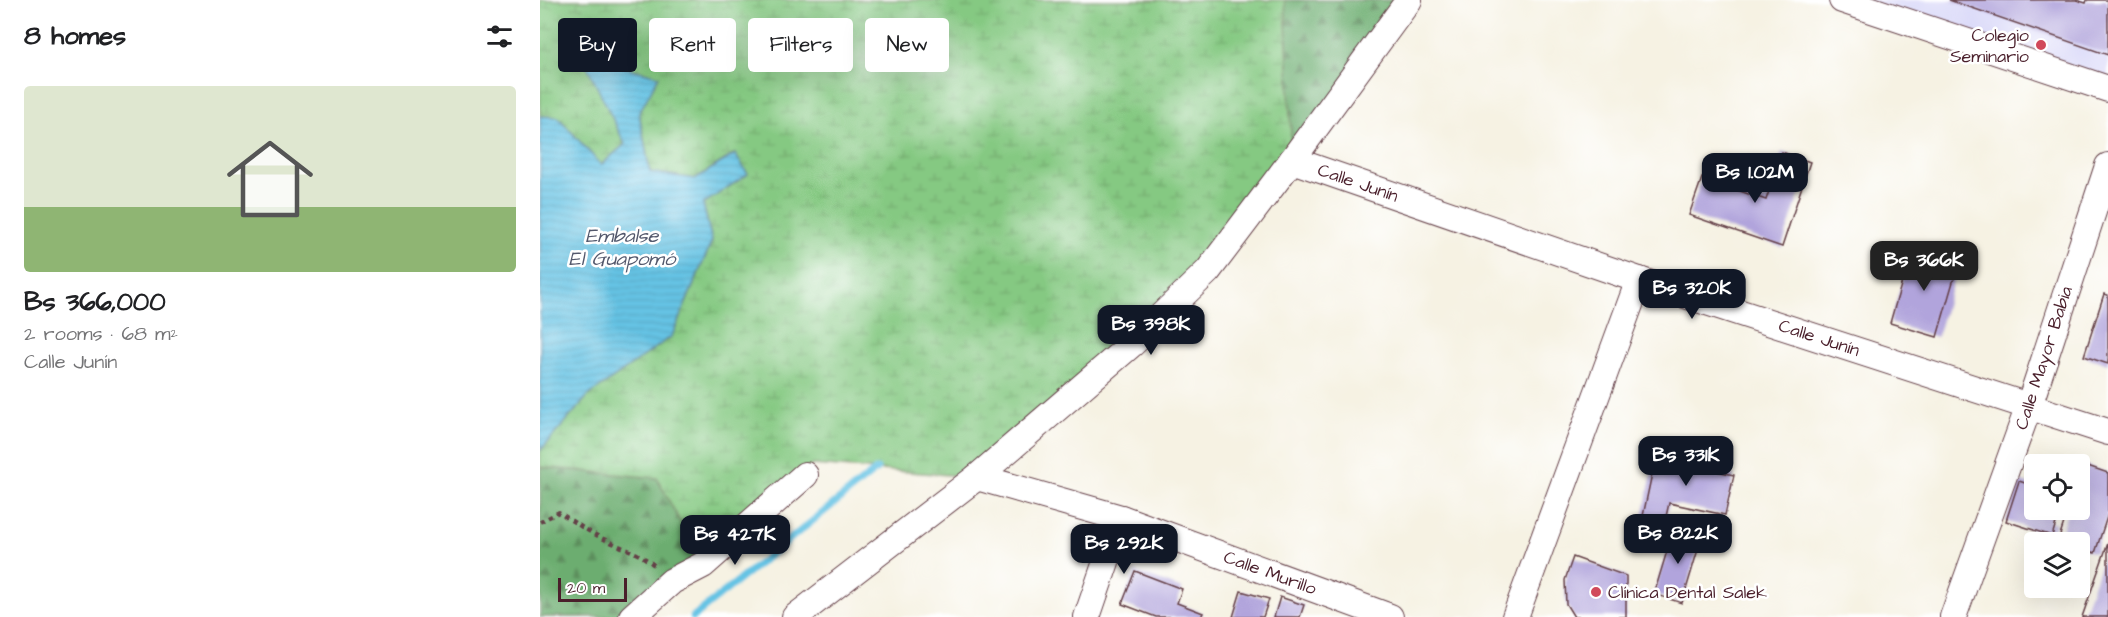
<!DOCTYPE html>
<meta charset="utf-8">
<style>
body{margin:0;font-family:"Architects Daughter",sans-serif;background:#f2f2f2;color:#202124;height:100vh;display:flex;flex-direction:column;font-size:22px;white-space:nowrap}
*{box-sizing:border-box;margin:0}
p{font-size:20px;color:#757577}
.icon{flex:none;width:33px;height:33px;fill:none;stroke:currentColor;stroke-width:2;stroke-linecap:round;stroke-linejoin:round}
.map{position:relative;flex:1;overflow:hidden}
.sheet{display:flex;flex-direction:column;background:#fff;width:540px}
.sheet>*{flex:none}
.banner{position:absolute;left:18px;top:18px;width:570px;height:54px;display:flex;gap:12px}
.tools{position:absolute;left:1484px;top:454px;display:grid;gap:12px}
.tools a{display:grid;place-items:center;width:66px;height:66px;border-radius:6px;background:#fff;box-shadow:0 6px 24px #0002;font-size:30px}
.scale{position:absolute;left:18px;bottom:15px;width:69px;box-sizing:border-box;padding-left:6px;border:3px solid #4a1f2b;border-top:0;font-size:16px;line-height:21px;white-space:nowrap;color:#4a1f2b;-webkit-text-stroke:4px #fff;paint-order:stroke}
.price{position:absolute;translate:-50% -51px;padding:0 14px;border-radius:12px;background:#111827;color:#fff;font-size:20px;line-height:39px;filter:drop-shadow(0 2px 3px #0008)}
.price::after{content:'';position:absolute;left:50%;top:36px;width:18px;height:14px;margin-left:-9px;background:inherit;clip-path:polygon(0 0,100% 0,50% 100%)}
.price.active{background:#222;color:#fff}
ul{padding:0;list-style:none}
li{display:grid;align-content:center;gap:12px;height:318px;padding:0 24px}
li span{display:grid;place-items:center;height:186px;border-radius:6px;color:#555}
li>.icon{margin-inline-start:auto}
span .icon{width:108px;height:108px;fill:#fffc;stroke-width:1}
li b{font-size:26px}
h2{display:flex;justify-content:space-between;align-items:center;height:72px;padding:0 24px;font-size:26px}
.pill{padding:0 21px;border-radius:6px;background:#fff;box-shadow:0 6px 24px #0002;font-size:21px;line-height:54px}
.pill.active{background:#111827;color:#fff}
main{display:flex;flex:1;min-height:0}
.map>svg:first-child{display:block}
.built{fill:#d8d7f8}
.forest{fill:url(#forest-firs);stroke:#5b664e;stroke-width:1.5}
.wetland{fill:url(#wetland-marsh);stroke:#687456;stroke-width:1.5}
.water{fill:url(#water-rules);stroke:#587188;stroke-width:1.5}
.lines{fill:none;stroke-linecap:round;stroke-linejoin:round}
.stream{stroke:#65c3e4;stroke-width:7}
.building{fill:#b1a4dc}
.street-casing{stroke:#643f47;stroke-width:28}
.path{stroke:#643f47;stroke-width:4;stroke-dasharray:4.5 4.5;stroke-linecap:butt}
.street{stroke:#fff;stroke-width:26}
.poi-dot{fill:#d1495b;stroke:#fff;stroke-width:2}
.labels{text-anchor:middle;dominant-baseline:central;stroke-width:5;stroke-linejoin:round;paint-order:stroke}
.poi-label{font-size:18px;fill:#4a1f2b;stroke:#fff;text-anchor:end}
.street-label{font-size:18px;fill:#4a1f2b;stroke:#fff}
.water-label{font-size:20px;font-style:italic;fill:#53586c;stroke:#fff}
</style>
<main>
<section class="sheet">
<h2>8 homes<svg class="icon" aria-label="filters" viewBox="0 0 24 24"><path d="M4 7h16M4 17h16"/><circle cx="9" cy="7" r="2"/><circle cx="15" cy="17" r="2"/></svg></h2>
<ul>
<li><span style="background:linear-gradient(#dfe7d0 65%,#8fb573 0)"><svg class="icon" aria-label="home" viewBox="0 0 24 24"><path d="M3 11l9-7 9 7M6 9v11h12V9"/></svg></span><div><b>Bs 366,000</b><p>2 rooms · 68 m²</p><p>Calle Junín</p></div></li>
</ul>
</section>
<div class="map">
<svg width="1568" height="617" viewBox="0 0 1568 617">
<defs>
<pattern id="forest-firs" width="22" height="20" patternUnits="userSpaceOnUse" patternTransform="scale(1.5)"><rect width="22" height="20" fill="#6cad70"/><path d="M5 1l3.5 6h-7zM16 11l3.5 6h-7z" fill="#5b8c5c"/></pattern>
<pattern id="wetland-marsh" width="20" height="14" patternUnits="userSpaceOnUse" patternTransform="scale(1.5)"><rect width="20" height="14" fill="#85c982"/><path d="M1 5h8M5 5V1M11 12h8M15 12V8" fill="none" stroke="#74ac70"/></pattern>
<pattern id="water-rules" width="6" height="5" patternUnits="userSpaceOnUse" patternTransform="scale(1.5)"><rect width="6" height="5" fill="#65c3e4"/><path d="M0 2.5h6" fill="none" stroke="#59a7c4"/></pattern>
</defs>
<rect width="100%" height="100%" fill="#fff"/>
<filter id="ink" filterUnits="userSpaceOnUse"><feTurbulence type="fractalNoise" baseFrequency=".0167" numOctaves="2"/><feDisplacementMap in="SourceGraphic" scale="12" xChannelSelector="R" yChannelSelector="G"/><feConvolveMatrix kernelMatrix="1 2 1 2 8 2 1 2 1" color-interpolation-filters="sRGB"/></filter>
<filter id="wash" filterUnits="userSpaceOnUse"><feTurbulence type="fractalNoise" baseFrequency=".008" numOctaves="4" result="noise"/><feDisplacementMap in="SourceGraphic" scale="24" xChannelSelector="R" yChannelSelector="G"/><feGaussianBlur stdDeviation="1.35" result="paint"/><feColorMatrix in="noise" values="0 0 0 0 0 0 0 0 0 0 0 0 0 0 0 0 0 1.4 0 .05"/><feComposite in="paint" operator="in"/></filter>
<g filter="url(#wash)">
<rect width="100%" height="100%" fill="#f6f2e3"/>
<polygon class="built" points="1302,0 1568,0 1568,89"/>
<g class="forest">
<polygon points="745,0 869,0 752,160"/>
<polygon points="0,467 117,478 163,565 92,617 0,617"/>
</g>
<polygon class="wetland" points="0,0 745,0 752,160 668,271 437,477 272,465 163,565 117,478 0,467 0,451 48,396 132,336 172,241 163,204 208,174 194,154 155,179 110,172 99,113 119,76 43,56 85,144 61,165 18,117 0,116"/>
<polygon class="water" points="42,56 119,76 99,113 110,172 155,179 195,154 208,174 163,204 172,241 132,336 48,396 0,451 0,116 18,117 61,165 85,144"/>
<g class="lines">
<polyline class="stream" points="153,617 337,469"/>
</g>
<g id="blocks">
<g class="building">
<polygon points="1409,0 1536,0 1546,3 1547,0 1568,0 1568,55"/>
<polygon points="1242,152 1270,162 1242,247 1149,215 1162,178 1226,200"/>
<polygon points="1372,247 1419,261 1397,337 1350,323"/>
<polygon points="1564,294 1568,295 1568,364 1544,356"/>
<polygon points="1117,450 1143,456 1141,463 1194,475 1185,515 1129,503 1125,521 1103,516"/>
<polygon points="1542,464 1568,473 1568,514 1555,553 1539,548 1539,543 1518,541 1528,510 1539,510 1539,475"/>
<polygon points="1479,481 1494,486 1494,510 1513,510 1510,521 1516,523 1512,536 1466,521"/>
<polygon points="1134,528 1162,536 1142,603 1114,594"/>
<polygon points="1568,543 1568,617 1542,617"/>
<polygon points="1033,557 1086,576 1086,617 1034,617 1026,604 1025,580"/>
<polygon points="595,571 642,589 637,603 663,613 661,617 616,617 582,604"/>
<polygon points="701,591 729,599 723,617 693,617"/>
<polygon points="740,597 764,605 760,617 734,617"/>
</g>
</g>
</g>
<g filter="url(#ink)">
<use href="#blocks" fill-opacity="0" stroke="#643f47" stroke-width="1.5"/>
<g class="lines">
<g class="street-casing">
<g id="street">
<polyline points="1302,0 1568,89"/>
<polyline points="752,160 1099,280 1568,432"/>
<polyline points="437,477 581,518 850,617"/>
<polyline points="92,617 132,581 163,565 265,475"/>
<polyline points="255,617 437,477 592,344 668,271 752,160 869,0"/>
<polyline points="547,617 581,518"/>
<polyline points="975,617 1099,280"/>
<polyline points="1413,617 1489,406 1568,166"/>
</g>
</g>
<path class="path" d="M0,522l19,-10c15,11 32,21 49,29 17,8 32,12 46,24"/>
<use href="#street" class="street"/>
</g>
</g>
<g class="poi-dot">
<circle cx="1501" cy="45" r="6"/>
<circle cx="1056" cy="592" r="6"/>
</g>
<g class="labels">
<g class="poi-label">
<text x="1489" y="35">Colegio<tspan x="1489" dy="21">Seminario</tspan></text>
<text x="1068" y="592" text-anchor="start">Clínica Dental Salek</text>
</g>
<g class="street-label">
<text transform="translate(818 183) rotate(19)">Calle Junín</text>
<text transform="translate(1279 338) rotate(18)">Calle Junín</text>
<text transform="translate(1504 358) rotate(-72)">Calle Mayor Babia</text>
<text transform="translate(730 573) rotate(20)">Calle Murillo</text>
</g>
<g class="water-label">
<text x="82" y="236">Embalse<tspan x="82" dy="23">El Guapomó</tspan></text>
</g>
</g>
</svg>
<div class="tools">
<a><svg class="icon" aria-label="locate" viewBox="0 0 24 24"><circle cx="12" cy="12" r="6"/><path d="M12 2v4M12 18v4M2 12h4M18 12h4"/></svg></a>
<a><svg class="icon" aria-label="layers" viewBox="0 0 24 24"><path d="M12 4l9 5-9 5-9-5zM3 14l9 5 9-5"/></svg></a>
</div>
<div class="scale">20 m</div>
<b class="price" style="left:1215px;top:204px">Bs 1.02M</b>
<b class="price active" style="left:1384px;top:292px">Bs 366K</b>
<b class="price" style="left:1152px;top:320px">Bs 320K</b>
<b class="price" style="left:611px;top:356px">Bs 398K</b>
<b class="price" style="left:1146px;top:487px">Bs 331K</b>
<b class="price" style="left:1138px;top:565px">Bs 822K</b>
<b class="price" style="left:195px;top:566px">Bs 427K</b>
<b class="price" style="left:584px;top:575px">Bs 292K</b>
<div class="banner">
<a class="pill active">Buy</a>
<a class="pill">Rent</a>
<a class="pill">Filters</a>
<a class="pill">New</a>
</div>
</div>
</main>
